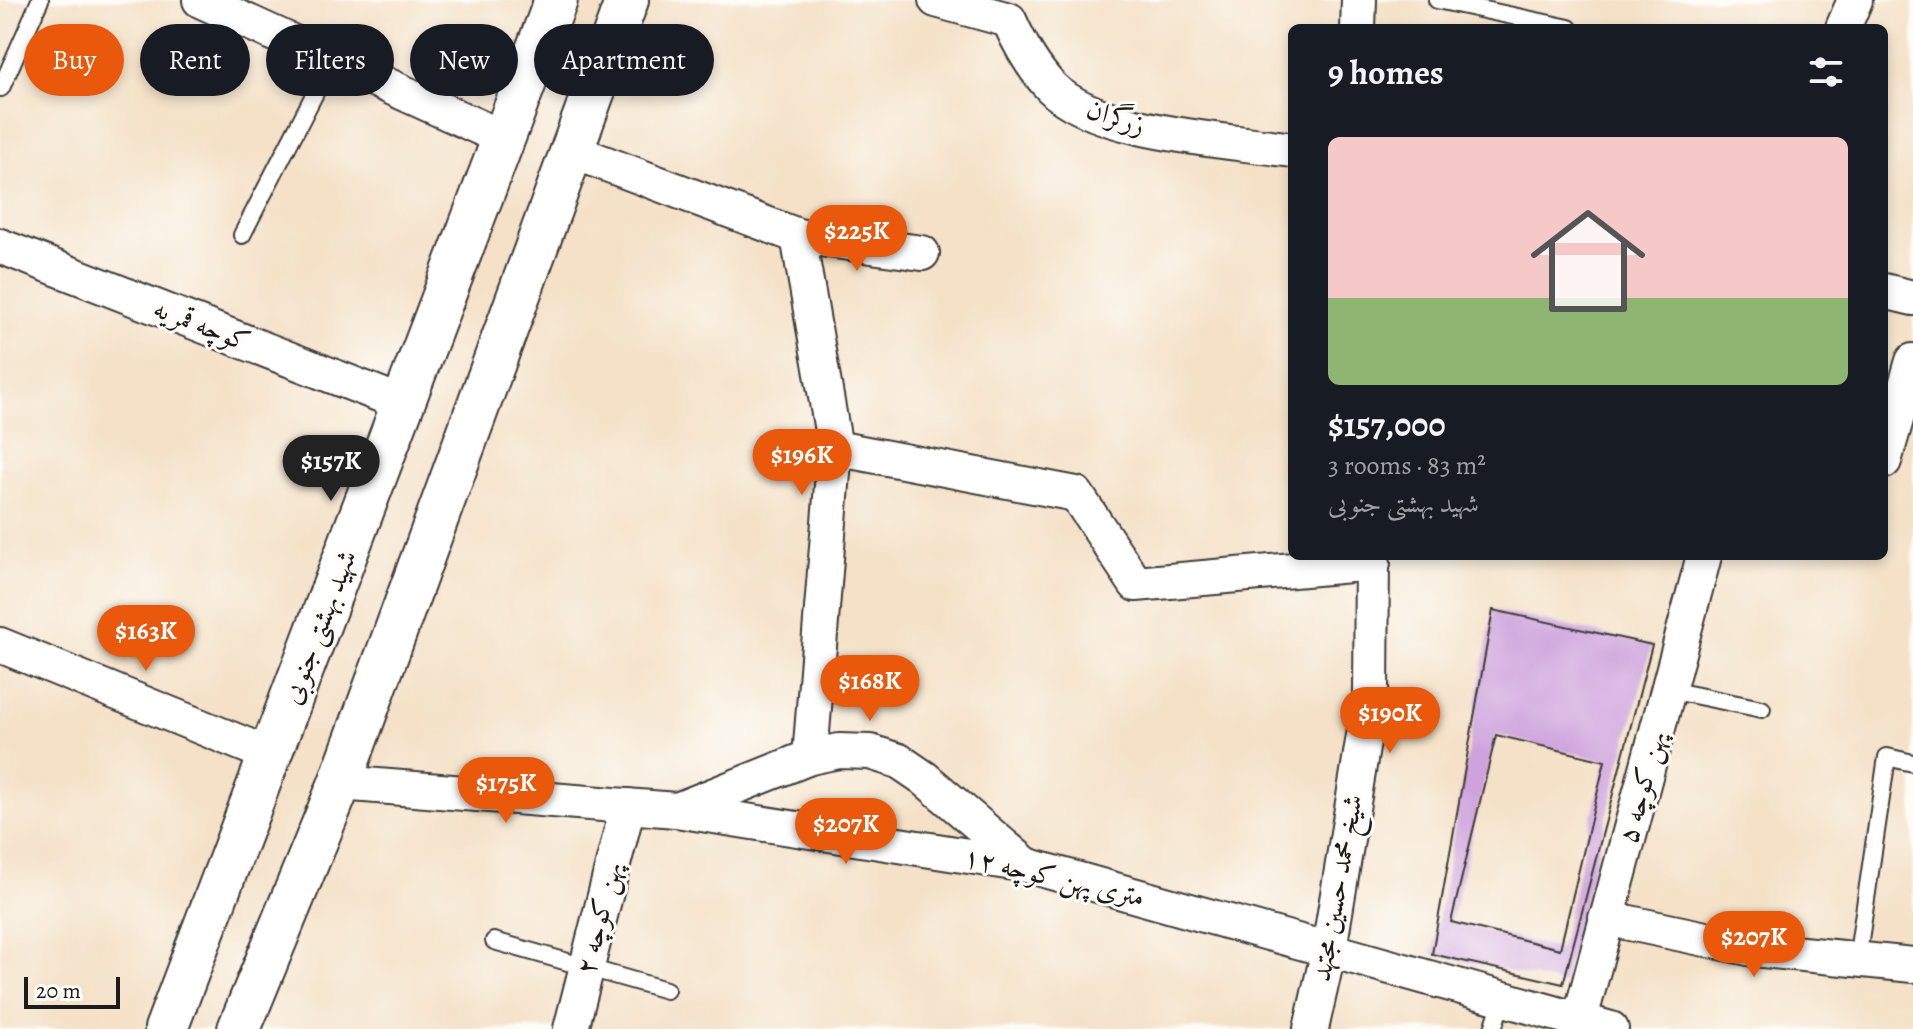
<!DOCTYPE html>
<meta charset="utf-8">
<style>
body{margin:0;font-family:Alegreya,Amiri,serif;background:#20242c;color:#f1f3f6;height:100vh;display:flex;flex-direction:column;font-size:30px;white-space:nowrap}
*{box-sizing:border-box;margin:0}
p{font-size:26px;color:#9ea1a6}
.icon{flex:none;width:44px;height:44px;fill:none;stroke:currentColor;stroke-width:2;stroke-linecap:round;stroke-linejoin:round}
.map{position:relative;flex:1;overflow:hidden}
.sheet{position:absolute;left:1288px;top:24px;width:600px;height:536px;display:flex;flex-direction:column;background:#171b24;border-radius:12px;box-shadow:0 4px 12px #0003}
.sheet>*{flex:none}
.guide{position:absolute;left:24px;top:24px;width:760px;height:72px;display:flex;gap:16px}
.scale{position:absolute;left:24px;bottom:20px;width:96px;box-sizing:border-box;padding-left:8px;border:4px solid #1c1c1c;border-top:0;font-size:22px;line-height:28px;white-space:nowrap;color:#1c1c1c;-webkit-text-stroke:6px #fdfcf7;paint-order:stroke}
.price{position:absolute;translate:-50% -68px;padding:0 18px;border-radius:28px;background:#ea580c;color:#fff;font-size:26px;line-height:52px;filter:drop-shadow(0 2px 4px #0008)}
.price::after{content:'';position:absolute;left:50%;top:48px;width:24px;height:18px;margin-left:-12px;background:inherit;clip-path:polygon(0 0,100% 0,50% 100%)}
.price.selected{background:#222;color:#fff}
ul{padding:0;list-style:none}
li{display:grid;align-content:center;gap:16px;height:424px;padding:0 40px}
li+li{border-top:2px solid #363941}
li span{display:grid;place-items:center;height:248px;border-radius:12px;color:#555}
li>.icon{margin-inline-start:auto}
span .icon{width:144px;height:144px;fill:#fffc;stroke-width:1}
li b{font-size:34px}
h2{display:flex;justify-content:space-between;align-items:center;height:96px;padding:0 40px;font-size:34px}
.tag{padding:0 28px;border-radius:36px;background:#171b24;box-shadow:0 4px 12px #0003;font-size:28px;line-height:72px}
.tag.selected{background:#ea580c;color:#fff}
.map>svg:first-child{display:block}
.building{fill:#cda2dd;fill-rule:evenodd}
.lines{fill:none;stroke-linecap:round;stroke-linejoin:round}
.service-casing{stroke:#3c3a36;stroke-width:20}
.minor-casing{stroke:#3c3a36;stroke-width:38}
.tertiary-casing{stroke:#3c3a36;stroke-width:46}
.service{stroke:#fff;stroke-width:16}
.minor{stroke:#fff;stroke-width:34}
.tertiary{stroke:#fff;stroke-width:42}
.labels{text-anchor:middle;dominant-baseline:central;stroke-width:6;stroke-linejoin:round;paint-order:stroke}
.street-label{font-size:28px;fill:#1c1c1c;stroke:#fdfcf7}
</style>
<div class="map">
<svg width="1913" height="1029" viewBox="0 0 1913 1029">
<rect width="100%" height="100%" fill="#fdfcf7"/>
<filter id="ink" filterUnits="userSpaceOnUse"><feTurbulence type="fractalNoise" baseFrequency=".0125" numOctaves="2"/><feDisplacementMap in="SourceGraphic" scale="16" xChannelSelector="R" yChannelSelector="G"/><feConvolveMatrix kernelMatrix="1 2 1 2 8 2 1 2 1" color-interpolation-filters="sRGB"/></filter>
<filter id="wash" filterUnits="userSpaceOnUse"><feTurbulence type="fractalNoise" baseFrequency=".006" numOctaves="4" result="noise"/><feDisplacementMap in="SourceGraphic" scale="32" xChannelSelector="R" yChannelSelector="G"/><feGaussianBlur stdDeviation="1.8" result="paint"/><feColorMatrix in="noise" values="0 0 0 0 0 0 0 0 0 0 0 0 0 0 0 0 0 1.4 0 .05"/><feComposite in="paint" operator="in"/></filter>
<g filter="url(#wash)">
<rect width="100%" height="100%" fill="#f4e1c7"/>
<g id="blocks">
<path class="building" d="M1493,610l159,35 -89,339 -131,-30zM1496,735l109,26 -45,188 -109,-27z"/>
</g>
</g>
<g filter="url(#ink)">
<use href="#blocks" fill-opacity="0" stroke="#3c3a36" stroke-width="2"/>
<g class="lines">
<g class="service-casing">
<g id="service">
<polyline points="1437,0 1569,28"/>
<polyline points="1,88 40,0"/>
<polyline points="242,235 332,60"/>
<polyline points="1669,690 1762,709"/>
<polyline points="494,941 666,990"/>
<polyline points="1857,960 1887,757 1913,763"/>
<polyline points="1493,1029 1503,997"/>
</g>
</g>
<g class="minor-casing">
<g id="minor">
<polyline points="200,0 505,139"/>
<path d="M936,0l73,20c11,25 23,47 42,67 46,47 176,53 241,63"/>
<polyline points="1358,28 1359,0"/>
<polyline points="1843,28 1855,0"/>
<polyline points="572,151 798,236 922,253"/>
<polyline points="798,236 835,448 810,757"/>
<polyline points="0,246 404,404"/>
<polyline points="1884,291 1913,298"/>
<polyline points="835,448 1076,494 1136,584 1373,563"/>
<polyline points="1884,461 1913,361"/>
<polyline points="0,645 270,755"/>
<polyline points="340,783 676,810 1026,865 1611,1029"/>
<polyline points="677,810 810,757 839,751 870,752 899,761 924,778 1026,865"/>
<polyline points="1606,918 1753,949 1913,965"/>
<polyline points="1580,1019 1704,556"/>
<polyline points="571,1029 628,806"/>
<polyline points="1311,1029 1329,949 1371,693 1372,556"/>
</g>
</g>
<g class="tertiary-casing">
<g id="tertiary">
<polyline points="166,1029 556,0"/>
<polyline points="239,1029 340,783 627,0"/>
</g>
</g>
<use href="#service" class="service"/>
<use href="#minor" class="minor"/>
<use href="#tertiary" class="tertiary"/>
</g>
</g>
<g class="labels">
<g class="street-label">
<text transform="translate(1116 117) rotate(18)">زرگران</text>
<text transform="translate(202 325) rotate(21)">کوچه قمریه</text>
<text transform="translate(319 627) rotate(-69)">شهید بهشتی جنوبی</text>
<text transform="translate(1642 787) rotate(-75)">پهن کوچه ۵</text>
<text transform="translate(1054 877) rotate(13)">۱۲ متری پهن کوچه</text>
<text transform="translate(1337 888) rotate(-80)">شیخ محمد حسین مجتهد</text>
<text transform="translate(599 918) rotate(-76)">پهن کوچه ۲</text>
</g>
</g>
</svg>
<div class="scale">20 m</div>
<b class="price" style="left:857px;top:273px">$225K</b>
<b class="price" style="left:802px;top:497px">$196K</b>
<b class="price selected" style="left:331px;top:503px">$157K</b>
<b class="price" style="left:146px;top:673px">$163K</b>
<b class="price" style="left:870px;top:723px">$168K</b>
<b class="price" style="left:1390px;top:755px">$190K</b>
<b class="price" style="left:506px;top:825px">$175K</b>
<b class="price" style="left:846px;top:866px">$207K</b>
<b class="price" style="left:1754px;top:979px">$207K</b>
<div class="guide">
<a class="tag selected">Buy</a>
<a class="tag">Rent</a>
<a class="tag">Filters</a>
<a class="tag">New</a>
<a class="tag">Apartment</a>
</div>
<section class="sheet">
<h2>9 homes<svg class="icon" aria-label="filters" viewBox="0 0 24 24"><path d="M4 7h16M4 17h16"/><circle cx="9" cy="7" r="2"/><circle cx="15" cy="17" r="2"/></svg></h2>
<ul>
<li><span style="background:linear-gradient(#f6c9c9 65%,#8fb573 0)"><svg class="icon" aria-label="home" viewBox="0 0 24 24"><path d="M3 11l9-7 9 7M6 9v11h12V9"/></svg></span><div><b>$157,000</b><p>3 rooms · 83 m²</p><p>شهید بهشتی جنوبی</p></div></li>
</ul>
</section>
</div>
